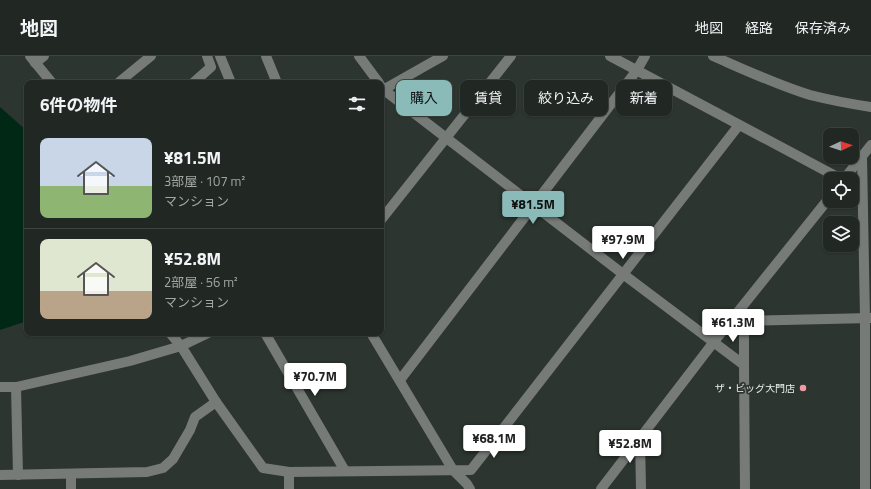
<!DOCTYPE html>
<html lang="ja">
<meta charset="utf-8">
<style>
body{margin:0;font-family:"Titillium Web","Noto Sans JP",sans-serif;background:#2d3430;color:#f1f3f6;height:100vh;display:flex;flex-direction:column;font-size:15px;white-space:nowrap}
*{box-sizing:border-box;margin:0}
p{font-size:13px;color:#a2a6a6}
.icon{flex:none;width:22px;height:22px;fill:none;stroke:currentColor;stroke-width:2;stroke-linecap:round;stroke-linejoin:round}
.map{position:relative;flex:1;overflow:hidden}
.sheet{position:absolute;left:24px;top:24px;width:360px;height:256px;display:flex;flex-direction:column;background:#212823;border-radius:8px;box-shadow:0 1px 3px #0004,0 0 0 1px #3e4441}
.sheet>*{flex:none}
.top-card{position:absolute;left:396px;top:24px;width:380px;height:36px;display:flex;gap:8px}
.needle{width:26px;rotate:87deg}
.buttons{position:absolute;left:823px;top:72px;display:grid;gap:8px}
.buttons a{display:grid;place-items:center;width:36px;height:36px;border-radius:8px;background:#212823;box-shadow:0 1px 3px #0004,0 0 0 1px #3e4441;font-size:20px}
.price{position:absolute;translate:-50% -34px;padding:0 9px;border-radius:4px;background:#fff;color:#222;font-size:13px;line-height:26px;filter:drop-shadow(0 1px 2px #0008)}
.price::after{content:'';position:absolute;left:50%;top:24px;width:12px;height:9px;margin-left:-6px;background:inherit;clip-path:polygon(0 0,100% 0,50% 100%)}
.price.selected{background:#8bbbb9;color:#111}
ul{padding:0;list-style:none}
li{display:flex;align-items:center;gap:12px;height:100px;padding:0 16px}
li+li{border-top:1px solid #3e4441}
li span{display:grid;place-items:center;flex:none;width:112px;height:80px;border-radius:8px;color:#555}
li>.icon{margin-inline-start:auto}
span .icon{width:48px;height:48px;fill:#fffc;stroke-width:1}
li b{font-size:17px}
h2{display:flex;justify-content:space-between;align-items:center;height:48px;padding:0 16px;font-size:17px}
.tag{padding:0 14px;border-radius:8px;background:#212823;box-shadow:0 1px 3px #0004,0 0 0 1px #3e4441;font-size:14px;line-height:36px}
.tag.selected{background:#8bbbb9;color:#111}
header{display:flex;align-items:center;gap:24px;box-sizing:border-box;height:56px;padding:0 20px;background:#212823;border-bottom:1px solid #3e4441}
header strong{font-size:19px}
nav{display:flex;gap:22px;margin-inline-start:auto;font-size:14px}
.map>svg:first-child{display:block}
.water{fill:#002815}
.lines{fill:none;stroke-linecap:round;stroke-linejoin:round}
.minor{stroke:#777b78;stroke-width:10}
.poi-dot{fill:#f49aa4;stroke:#2c352f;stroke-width:1.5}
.labels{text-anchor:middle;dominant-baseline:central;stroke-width:3.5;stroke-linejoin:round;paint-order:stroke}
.poi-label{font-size:10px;fill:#ecf2ee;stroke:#2c352f;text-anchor:end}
</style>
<header>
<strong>地図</strong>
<nav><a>地図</a><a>経路</a><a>保存済み</a></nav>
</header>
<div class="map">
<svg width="871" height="433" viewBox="0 0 871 433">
<rect width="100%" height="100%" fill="#2c352f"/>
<polygon class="water" points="0,51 27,75 27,265 0,274"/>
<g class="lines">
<g class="minor">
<polyline points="30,0 52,27"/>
<polyline points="220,0 231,27"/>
<polyline points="266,0 277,27"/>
<polyline points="359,0 379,27"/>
<polyline points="610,0 841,123"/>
<path d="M713,0c32,14 64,29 97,39 20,5 41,9 61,12"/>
<polyline points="35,7 44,0"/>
<polyline points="118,27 151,0"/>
<polyline points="193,27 211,11 207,0"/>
<polyline points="381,30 384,34 623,218 744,309 745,433"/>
<polyline points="381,35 443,0"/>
<polyline points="862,100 865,262 865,433"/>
<polyline points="844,123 871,89"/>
<polyline points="381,164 511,0"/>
<polyline points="735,259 744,265 871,262"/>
<polyline points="170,277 181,290 216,346 263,412 289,416 471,414 739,69"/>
<polyline points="265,277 345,415"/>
<polyline points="371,277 453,414 467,428 470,433"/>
<polyline points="744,309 744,265"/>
<polyline points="400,324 637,14 645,0"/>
<polyline points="0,331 16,331 130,305 181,290 208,277"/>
<polyline points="16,331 18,419"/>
<polyline points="640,382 641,433"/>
<polyline points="289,416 289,433"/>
<polyline points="71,418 71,433"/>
<polyline points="0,419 147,416 163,412 173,403 190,374 195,361 216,346"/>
<polyline points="601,433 713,287 830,141"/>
</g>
</g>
<circle class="poi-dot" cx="803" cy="332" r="4"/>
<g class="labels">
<g class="poi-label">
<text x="795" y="332">ザ・ビッグ大門店</text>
</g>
</g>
</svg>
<div class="buttons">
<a><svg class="needle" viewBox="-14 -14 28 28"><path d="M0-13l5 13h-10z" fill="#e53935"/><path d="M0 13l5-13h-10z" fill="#a2a6a6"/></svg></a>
<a><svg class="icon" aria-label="locate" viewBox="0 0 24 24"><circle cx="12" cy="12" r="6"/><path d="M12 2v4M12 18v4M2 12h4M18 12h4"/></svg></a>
<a><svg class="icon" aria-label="layers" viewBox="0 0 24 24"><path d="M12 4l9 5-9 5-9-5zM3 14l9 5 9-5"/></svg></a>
</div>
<b class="price selected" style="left:533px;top:169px">¥81.5M</b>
<b class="price" style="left:623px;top:204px">¥97.9M</b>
<b class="price" style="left:733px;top:287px">¥61.3M</b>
<b class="price" style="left:315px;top:341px">¥70.7M</b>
<b class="price" style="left:494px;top:403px">¥68.1M</b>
<b class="price" style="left:630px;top:408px">¥52.8M</b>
<div class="top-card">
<a class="tag selected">購入</a>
<a class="tag">賃貸</a>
<a class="tag">絞り込み</a>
<a class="tag">新着</a>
</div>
<section class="sheet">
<h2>6件の物件<svg class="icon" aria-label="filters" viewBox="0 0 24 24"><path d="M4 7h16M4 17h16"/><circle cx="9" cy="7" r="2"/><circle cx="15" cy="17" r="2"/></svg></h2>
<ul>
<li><span style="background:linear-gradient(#c9d6e8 60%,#8fb573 0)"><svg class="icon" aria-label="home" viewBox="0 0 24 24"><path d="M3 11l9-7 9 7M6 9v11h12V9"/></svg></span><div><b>¥81.5M</b><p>3部屋 · 107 m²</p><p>マンション</p></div></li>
<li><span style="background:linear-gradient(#dfe7d0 65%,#b9a48a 0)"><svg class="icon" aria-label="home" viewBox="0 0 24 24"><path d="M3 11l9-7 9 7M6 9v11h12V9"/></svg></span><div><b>¥52.8M</b><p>2部屋 · 56 m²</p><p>マンション</p></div></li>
</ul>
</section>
</div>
